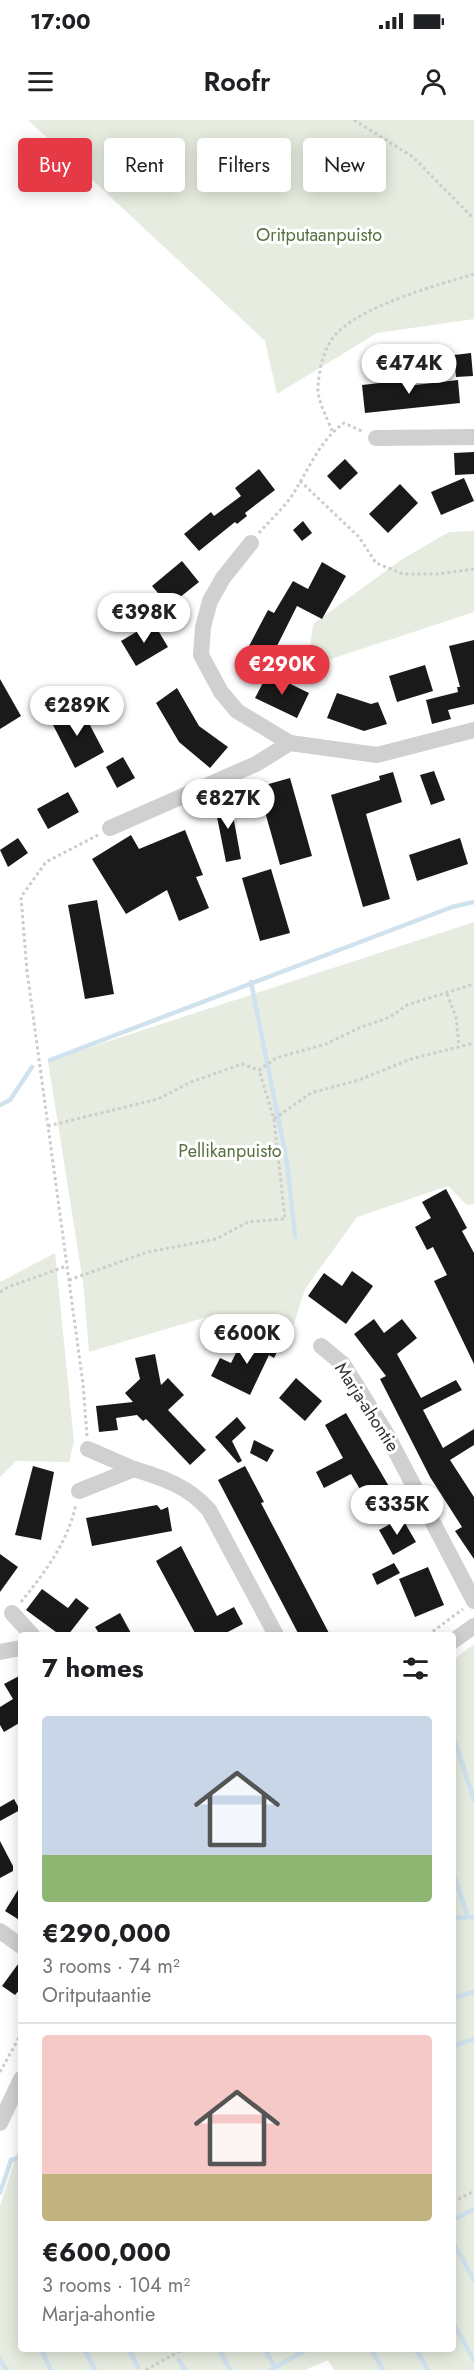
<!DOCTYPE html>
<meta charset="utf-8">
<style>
body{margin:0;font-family:Jost,sans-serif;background:#f6f6f6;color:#202124;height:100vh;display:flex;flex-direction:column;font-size:22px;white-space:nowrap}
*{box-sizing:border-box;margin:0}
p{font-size:20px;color:#757577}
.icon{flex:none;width:33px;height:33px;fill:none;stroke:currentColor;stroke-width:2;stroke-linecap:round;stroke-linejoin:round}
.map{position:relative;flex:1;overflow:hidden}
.drawer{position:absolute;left:18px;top:1512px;width:438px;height:720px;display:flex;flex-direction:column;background:#fff;border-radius:6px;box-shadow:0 3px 15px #0003}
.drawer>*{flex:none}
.hud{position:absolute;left:18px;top:18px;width:438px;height:54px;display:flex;gap:12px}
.price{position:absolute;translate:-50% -51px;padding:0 14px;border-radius:21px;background:#fff;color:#222;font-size:20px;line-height:39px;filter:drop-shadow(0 2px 3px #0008)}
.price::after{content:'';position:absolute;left:50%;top:36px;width:18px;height:14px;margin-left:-9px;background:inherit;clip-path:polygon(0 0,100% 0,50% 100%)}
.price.current{background:#e63946;color:#fff}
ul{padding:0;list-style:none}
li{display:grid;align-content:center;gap:12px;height:318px;padding:0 24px}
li+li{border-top:2px solid #e0e0e0}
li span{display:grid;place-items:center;height:186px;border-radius:6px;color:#555}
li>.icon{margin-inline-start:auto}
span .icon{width:108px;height:108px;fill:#fffc;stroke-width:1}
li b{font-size:26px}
h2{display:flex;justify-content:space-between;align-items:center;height:72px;padding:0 24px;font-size:26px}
.pill{padding:0 21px;border-radius:6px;background:#fff;box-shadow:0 3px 15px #0003;font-size:21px;line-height:54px}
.pill.current{background:#e63946;color:#fff}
.status{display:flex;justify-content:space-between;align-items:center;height:42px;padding:0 30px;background:#fff;direction:ltr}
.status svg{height:16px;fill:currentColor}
header{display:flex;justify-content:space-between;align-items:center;height:78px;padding:0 24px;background:#fff;font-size:27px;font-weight:600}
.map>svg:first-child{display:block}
.green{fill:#e6ecdf}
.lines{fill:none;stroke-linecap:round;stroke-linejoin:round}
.stream{stroke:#cfe2ee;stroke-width:4.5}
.building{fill:#1a1a1a}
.path{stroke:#cdcdcd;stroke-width:3;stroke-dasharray:3 3;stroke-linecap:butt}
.minor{stroke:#d0d0d0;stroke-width:16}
.labels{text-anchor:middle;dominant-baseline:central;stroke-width:6;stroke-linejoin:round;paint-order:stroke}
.park-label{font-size:18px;fill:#56703f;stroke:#fff}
.street-label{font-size:18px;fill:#333;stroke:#fff}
</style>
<div class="status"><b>17:00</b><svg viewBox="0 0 49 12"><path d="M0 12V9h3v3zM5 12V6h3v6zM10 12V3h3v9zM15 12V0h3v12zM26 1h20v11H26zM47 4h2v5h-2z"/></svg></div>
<header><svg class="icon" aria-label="menu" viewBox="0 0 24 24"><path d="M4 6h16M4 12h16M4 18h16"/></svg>Roofr<svg class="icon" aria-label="person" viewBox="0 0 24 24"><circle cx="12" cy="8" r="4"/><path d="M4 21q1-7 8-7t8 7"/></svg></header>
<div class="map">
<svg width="474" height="2250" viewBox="0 0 474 2250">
<rect width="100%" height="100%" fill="#fff"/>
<g class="green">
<polygon points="28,0 474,0 474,199 377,213 277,274 265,221"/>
<polygon points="474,411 474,492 325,541 310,528 313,504 401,440 449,412"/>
<polygon points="474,802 474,1084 467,1085 448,1066 357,1097 305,1169 289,1219 213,1195 89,1232 83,1162 48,941"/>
<polygon points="55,1133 74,1322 69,1342 16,1341 0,1357 0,1162"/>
<polygon points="474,1524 474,2250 334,2250 328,2240 305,2250 0,2250 0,2086 17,2033 21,2030 21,2229 453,2229 453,1540"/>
</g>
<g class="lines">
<g class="stream">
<polyline points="251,862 287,1042 295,1117"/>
<polyline points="50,940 452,787 474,782"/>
<polyline points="0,985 10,980 32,947"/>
<polyline points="453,1615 474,1680"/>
<polyline points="453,1753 468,1797"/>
<polyline points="453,1798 474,1797"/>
<polyline points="453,1878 474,1872"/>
<polyline points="453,1926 474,1919"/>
<polyline points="0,2073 11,2040 21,2037"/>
<polyline points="453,2100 474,2089"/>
<polyline points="453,2122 474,2160"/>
<polyline points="453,2203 474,2240"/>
<polyline points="41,2229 51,2250"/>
<polyline points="84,2229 95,2250"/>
<polyline points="129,2229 138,2247"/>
<polyline points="219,2229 230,2250"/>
<polyline points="265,2229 275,2248"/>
<polyline points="371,2229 383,2250"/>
<polyline points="416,2229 428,2250"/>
<polyline points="0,2239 6,2250"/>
<polyline points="179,2240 185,2250"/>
<polyline points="271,2250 307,2229"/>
</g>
</g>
<g class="building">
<polygon points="471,233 473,256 456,257 454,235"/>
<polygon points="407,260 407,266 458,260 460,283 365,293 362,265"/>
<polygon points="474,332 474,354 455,355 454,333"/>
<polygon points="345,339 358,353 340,370 327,356"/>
<polygon points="259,349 275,370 245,393 247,396 237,404 235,402 199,431 184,414 211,392 214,396 241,376 235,368"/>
<polygon points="464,358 474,381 441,395 431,372"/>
<polygon points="400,364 418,383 388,413 369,394"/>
<polygon points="303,401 312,413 302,421 293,410"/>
<polygon points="182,441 199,462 169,486 152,466"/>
<polygon points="322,442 346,456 322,499 297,486 271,538 249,526 268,490 274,493 293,461 308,469"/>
<polygon points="153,502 168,527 136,546 121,521"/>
<polygon points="474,520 474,584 448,590 451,599 432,604 426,580 458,572 457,567 460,567 449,526"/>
<polygon points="425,545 433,571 397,582 389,556"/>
<polygon points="268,553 309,573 297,598 255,578"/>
<polygon points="0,559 21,596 0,609"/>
<polygon points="177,568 199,606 228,627 210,648 179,622 156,583"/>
<polygon points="337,573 371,584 378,582 387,604 364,611 327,598"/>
<polygon points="80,586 104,632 75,648 51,601"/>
<polygon points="123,637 135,658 117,668 106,647"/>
<polygon points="434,651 445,680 431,685 420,655"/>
<polygon points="393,652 402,682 366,694 390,779 363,787 331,675 380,660 379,656"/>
<polygon points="290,658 312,736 280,745 258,667"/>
<polygon points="68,672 79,692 48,709 37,689"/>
<polygon points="230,679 241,739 226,742 214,682"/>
<polygon points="185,710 203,755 196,757 209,788 179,801 167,770 126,794 92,739 131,715 139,729"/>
<polygon points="18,718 28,733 8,747 0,730"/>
<polygon points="460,718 468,744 417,761 409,735"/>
<polygon points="271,749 290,813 260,821 242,758"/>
<polygon points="97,780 114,874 85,879 68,785"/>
<polygon points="446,1069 467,1108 462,1111 474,1133 474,1244 434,1161 447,1155 433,1127 427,1130 415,1107 431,1098 422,1082"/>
<polygon points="352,1151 373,1166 346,1204 308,1176 324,1153 342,1166"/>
<polygon points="374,1199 384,1213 402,1199 417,1218 397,1234 421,1278 456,1260 462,1270 423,1290 443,1328 474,1309 474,1325 450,1340 474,1377 474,1439 455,1411 462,1407 430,1357 380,1259 386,1256 354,1214"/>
<polygon points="265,1212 283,1220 274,1238 269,1235 250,1275 211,1256 220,1238 231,1243 239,1227 254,1234"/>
<polygon points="155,1234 161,1265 168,1258 184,1275 168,1290 206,1330 190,1345 152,1305 146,1299 143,1301 137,1295 116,1298 118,1310 99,1312 96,1286 133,1282 125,1273 140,1259 135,1238"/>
<polygon points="296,1258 322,1281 305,1301 279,1278"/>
<polygon points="346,1293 394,1375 371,1388 351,1354 324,1368 316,1352 343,1338 325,1305"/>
<polygon points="237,1297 246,1308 232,1321 242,1341 238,1343 215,1317"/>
<polygon points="254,1320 274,1330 267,1342 250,1333"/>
<polygon points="33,1346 54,1352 41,1420 15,1415"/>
<polygon points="245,1346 264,1382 261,1383 330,1515 299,1515 218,1360"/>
<polygon points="157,1385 161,1390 168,1387 172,1411 92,1426 86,1398"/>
<polygon points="402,1398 416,1422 393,1435 379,1410"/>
<polygon points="181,1426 217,1496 234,1487 243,1504 222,1515 196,1515 156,1441"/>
<polygon points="0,1434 18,1447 0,1472"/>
<polygon points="394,1443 400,1453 377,1465 372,1454"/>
<polygon points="428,1447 444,1485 415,1497 399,1459"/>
<polygon points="42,1469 68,1488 76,1478 89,1488 68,1515 60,1515 26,1490"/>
<polygon points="120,1493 132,1515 100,1515 95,1507"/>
<polygon points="21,1555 21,1602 4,1612 0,1605 0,1587 13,1579 4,1564"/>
<polygon points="14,1679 20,1690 0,1701 0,1687"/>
<polygon points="0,1721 13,1746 13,1751 0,1758"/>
<polygon points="21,1765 21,1801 5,1791"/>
<polygon points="21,1840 21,1868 15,1875 2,1866"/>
</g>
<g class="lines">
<g class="path">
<polyline points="354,0 413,37 474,99"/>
<path d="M332,311c-4,-12 -15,-30 -14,-44 1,-18 6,-42 20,-55 27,-27 99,-47 136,-58"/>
<polyline points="300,361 359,417 376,443 403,454 436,454 474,449"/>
<path d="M259,413c11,-13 25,-25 34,-39 16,-25 26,-53 51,-71l20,9"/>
<polyline points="447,874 456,897 459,926"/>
<polyline points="274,999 311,973 359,960 411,939 474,923"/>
<polyline points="48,1006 158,979 191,962 242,944 259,950 276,938 326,924 359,908 390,897 407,885 474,864"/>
<polyline points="69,1160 148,1132 216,1119 248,1102 285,1099 274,999 259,950"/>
<polyline points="0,1172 8,1167 67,1146"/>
<polyline points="87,1316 83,1264 27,851 21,777 46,742 98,715"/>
<path d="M21,1482c24,-30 47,-60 55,-98"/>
<polyline points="428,1515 463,1489"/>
<polyline points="0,1952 21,1914"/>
<polyline points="453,2082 474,2071"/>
<polyline points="146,2250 183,2229"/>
</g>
<g class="minor">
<polyline points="376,318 474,317"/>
<polyline points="251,423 223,458 210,481 203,507 201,535 221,572 237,591 290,623 377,635 474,610"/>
<polyline points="110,708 256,644 290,623"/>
<polyline points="321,1226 343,1244 386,1313 474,1481"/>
<path d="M134,1349c29,9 54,17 75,41l67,125"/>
<polyline points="79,1371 134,1349 88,1329"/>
<polyline points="12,1493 32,1515"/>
<polyline points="453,1521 474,1506"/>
<polyline points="0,1532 21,1528"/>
<polyline points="0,1811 21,1826"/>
<polyline points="0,2003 21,1959"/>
</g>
</g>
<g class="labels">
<g class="park-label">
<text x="319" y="115">Oritputaanpuisto</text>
<text x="230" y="1031">Pellikanpuisto</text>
</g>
<g class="street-label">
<text transform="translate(367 1287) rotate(57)">Marja-ahontie</text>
</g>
</g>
</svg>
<b class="price" style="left:409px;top:275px">€474K</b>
<b class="price" style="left:144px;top:524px">€398K</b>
<b class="price current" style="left:282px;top:576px">€290K</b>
<b class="price" style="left:77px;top:617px">€289K</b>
<b class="price" style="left:228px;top:710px">€827K</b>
<b class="price" style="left:247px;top:1245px">€600K</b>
<b class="price" style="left:397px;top:1416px">€335K</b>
<div class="hud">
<a class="pill current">Buy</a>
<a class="pill">Rent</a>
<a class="pill">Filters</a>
<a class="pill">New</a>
</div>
<section class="drawer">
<h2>7 homes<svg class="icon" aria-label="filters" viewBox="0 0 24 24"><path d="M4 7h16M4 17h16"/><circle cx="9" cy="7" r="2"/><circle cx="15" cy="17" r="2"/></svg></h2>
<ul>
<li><span style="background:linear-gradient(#c9d6e8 75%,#8fb573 0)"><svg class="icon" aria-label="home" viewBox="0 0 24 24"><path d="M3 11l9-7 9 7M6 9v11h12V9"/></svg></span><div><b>€290,000</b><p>3 rooms · 74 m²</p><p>Oritputaantie</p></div></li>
<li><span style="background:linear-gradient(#f6c9c9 75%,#c2b280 0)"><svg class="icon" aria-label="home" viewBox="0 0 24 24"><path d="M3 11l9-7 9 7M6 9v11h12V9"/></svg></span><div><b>€600,000</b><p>3 rooms · 104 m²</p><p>Marja-ahontie</p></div></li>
</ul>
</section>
</div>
